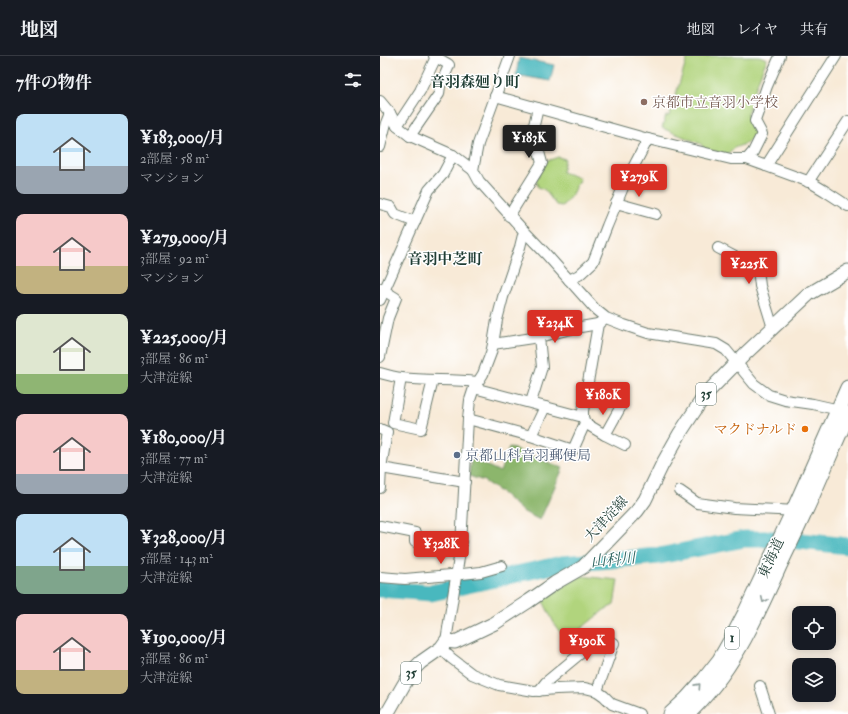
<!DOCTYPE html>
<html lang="ja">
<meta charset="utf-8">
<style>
body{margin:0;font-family:"IM FELL Double Pica","Noto Serif JP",serif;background:#242831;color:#f1f3f6;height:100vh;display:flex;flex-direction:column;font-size:15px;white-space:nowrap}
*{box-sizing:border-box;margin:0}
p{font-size:13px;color:#9ea1a6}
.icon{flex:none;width:22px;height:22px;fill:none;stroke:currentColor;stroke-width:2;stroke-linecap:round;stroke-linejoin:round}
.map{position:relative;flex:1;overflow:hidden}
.side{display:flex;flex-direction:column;background:#171b24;width:380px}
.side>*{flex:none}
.fabs{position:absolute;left:412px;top:550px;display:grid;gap:8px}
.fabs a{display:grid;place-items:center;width:44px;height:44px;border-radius:8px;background:#171b24;box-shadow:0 2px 10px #0003;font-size:20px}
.price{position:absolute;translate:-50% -34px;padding:0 9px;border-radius:4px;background:#d93025;color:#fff;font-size:13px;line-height:26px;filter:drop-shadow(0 1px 2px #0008)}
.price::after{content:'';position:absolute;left:50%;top:24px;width:12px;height:9px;margin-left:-6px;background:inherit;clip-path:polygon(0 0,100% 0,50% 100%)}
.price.current{background:#222;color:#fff}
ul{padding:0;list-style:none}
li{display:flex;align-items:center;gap:12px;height:100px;padding:0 16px}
li span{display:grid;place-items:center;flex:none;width:112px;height:80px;border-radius:8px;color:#555}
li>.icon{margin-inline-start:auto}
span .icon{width:48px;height:48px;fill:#fffc;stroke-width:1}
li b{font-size:17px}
h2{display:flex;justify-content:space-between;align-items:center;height:48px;padding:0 16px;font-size:17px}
header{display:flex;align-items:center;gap:24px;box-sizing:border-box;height:56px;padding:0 20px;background:#171b24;border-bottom:1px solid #363941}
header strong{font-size:19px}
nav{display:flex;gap:22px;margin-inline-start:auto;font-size:14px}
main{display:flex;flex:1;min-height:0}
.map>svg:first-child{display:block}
.green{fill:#b1d47d;stroke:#688858}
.forest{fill:#8cb66c;stroke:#567a50}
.water{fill:#48b8be;stroke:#347a79}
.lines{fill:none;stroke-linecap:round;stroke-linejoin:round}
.river{stroke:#48b8be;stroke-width:17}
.minor-casing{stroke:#6b7a6d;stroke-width:12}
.major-casing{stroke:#6b7a6d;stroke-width:15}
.highway-casing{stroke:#6b7a6d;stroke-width:17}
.minor{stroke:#fff;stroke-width:10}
.major{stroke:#fff;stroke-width:13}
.highway{stroke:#fff;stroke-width:15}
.oneway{stroke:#8f9e9a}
.education-dot{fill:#8d6e63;stroke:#fff;stroke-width:1.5}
.food-dot{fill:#e8710a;stroke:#fff;stroke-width:1.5}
.service-dot{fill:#5c6f8a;stroke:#fff;stroke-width:1.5}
.labels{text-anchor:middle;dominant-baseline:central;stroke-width:3;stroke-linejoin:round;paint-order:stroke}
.shield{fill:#fff;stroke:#627771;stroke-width:1}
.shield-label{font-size:13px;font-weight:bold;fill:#1f3d34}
.education-label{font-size:14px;fill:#785e54;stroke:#fff;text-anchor:start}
.food-label{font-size:14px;fill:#c56008;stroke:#fff;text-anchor:end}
.service-label{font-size:14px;fill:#4e5e75;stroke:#fff;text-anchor:start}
.street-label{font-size:14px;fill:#1f3d34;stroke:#fff}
.neighbourhood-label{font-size:15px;font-weight:bold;fill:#1f3d34;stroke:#fff}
.water-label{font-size:15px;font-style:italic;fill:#2b625d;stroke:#fff}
</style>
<header>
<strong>地図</strong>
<nav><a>地図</a><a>レイヤ</a><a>共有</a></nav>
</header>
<main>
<section class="side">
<h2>7件の物件<svg class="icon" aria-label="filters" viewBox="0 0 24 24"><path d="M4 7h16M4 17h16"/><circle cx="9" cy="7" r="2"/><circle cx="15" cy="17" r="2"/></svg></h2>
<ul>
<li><span style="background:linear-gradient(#bfe0f5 65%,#9aa5b1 0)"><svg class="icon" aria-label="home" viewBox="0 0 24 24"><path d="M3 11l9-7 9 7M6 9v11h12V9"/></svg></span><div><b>¥183,000/月</b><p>2部屋 · 58 m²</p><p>マンション</p></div></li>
<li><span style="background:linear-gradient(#f6c9c9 65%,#c2b280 0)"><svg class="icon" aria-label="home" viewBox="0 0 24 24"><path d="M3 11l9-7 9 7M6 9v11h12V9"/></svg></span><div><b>¥279,000/月</b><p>3部屋 · 92 m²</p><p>マンション</p></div></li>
<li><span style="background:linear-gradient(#dfe7d0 75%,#8fb573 0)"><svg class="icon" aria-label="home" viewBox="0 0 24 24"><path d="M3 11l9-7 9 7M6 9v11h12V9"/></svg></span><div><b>¥225,000/月</b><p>3部屋 · 86 m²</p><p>大津淀線</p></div></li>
<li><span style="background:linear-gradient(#f6c9c9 75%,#9aa5b1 0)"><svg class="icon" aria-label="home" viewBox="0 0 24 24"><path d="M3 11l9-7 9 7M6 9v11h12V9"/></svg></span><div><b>¥180,000/月</b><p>3部屋 · 77 m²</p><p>大津淀線</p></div></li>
<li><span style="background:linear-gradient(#bfe0f5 65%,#7fa58c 0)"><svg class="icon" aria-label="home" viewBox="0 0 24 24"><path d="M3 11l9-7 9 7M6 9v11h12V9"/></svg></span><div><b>¥328,000/月</b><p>5部屋 · 143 m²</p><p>大津淀線</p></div></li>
<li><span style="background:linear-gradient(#f6c9c9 70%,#c2b280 0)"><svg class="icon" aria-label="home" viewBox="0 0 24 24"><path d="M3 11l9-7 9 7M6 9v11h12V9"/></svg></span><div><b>¥190,000/月</b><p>3部屋 · 86 m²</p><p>大津淀線</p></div></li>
</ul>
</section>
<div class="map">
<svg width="468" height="658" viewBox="0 0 468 658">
<rect width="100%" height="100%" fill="#fff"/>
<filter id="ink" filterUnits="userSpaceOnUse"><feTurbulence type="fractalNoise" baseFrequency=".025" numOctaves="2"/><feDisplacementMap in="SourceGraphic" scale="8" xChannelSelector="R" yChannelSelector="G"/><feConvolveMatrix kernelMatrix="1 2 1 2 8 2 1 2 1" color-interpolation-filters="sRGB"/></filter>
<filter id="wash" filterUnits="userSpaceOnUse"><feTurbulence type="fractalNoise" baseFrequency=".012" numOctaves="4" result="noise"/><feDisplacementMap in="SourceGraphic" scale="16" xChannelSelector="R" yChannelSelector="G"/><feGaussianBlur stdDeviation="0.9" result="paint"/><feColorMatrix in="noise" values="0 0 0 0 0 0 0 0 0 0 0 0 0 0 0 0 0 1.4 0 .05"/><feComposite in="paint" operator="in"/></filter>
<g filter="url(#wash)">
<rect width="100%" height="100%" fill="#f8ead7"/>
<g class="green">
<polygon points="308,0 379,0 387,3 379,22 367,58 375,80 367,87 354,92 347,98 325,94 321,88 282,72 286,60 289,60"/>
<polygon points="178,101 185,103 182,116 200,122 191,140 182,150 176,149 165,134 158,131 156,124 167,105"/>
<polygon points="201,520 238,524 234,549 224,554 187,584 176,571 162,543"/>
</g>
<polygon class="forest" points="129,391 183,412 160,464 142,455 123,438 104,425 89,420 91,402 120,416"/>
<polygon class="water" points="139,2 174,9 170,25 136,19"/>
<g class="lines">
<polyline class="river" points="0,533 51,537 182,508 279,500 364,483 401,483 468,490"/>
</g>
</g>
<g filter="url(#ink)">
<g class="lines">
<g class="minor-casing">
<g id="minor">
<polyline points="115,40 268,83 351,103 367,103 430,126 445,135 468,150"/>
<polyline points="0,45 10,57 17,70 30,80 73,99 93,114"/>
<polyline points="17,70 40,35 56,1"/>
<polyline points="30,80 59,38 60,30 68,12 69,9 68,8 54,0"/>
<polyline points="0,91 6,67 10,57"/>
<polyline points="367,103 373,96 382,78 375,65 387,30 400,0"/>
<polyline points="386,110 456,0"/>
<polyline points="428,126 468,65"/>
<polyline points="236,147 276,158"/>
<polyline points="0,148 11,151 15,158 35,166"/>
<polyline points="129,160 162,107 159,96 150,86 158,52"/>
<polyline points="144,175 166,198 215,253 226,262 244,269 268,277 336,288 346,294 374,328 389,339 405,344 433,348 464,355"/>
<polyline points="338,192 378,213 380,230 393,272"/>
<polyline points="189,224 199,219 213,206 227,170 244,129 268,83"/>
<polyline points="0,232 16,242 8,262 0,301"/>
<polyline points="0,244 49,134 63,118 73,99"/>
<polyline points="113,288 159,281 195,272 218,268 222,265"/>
<path d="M0,317c7,2 14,4 22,5 25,3 50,1 75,4"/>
<polyline points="21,322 13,367 41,373 53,324"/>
<polyline points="94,332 203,361"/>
<polyline points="151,346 162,311 159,281"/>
<polyline points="88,363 151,380 193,394 205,367 203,361 203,355 218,268"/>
<polyline points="205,367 225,379 245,389"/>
<polyline points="0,373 7,376 1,412 0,432"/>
<polyline points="225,379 240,352"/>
<polyline points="151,380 165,351"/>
<polyline points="1,412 85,426"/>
<polyline points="300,435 317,447 354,452 418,455"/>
<polyline points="0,470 35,477 35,486 81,489"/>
<polyline points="0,521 25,523 82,518 101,516 122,510"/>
<polyline points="66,585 81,489 88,363 90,344 94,332 103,318 111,297 113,288 117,264 123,241 140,191 144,175 99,125 93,114 98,88 130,0"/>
<polyline points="61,592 71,602 92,618 119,629 154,635 176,633 205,632 217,635 224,640 232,648 259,658"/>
<polyline points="380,630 389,658"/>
<polyline points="159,635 166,626 218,583 234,587 217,635"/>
</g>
</g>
<g class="major-casing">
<polyline id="major" points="7,658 23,630 32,615 41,606 61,592 66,585 75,586 115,567 149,545 175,527 203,511 257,455 265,444 282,409 300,377 325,339 366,297 429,238 468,215"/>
</g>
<g class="highway-casing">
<g id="highway">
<polyline points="291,658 307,643 325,623 340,604 353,581 365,558 414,454 468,332"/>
<path d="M307,658c44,-40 68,-95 92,-148 9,-19 18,-37 26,-55 15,-32 28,-65 43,-97"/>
</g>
</g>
<use href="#minor" class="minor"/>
<use href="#major" class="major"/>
<use href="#highway" class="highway"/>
</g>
<defs><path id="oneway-chevron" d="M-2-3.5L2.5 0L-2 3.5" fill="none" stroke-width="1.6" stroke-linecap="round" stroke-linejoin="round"/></defs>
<g class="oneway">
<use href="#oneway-chevron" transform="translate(384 544) rotate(115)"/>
<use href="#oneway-chevron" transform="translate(318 630) rotate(-48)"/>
</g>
</g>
<circle class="education-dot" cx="264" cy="46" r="4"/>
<circle class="food-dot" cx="425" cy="373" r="4"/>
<circle class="service-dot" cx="77" cy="399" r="4"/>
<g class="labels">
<g class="shield">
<rect x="316" y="327" width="20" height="22" rx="3"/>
<rect x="345" y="571" width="14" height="22" rx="3"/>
<rect x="21" y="606" width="20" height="22" rx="3"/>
</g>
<g class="shield-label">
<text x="326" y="338">35</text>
<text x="352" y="582">1</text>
<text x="31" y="617">35</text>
</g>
<g class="education-label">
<text x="272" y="46">京都市立音羽小学校</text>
</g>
<g class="food-label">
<text x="417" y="373">マクドナルド</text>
</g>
<g class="service-label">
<text x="85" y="399">京都山科音羽郵便局</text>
</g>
<g class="street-label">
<text transform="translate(226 463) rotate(-47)">大津淀線</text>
<text transform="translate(391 502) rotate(-65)">東海道</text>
</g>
<g class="neighbourhood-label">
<text x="95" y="26">音羽森廻り町</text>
<text x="65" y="203">音羽中芝町</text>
</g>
<g class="water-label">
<text transform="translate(233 504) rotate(-5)">山科川</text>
</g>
</g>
</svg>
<div class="fabs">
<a><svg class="icon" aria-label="locate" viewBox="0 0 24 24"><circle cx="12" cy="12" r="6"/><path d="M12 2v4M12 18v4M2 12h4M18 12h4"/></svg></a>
<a><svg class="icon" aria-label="layers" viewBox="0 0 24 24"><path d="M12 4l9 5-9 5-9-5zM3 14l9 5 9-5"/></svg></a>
</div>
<b class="price current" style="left:149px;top:103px">¥183K</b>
<b class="price" style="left:259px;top:142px">¥279K</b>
<b class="price" style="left:369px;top:229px">¥225K</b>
<b class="price" style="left:175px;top:288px">¥234K</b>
<b class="price" style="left:223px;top:360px">¥180K</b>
<b class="price" style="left:61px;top:509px">¥328K</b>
<b class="price" style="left:207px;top:606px">¥190K</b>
</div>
</main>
